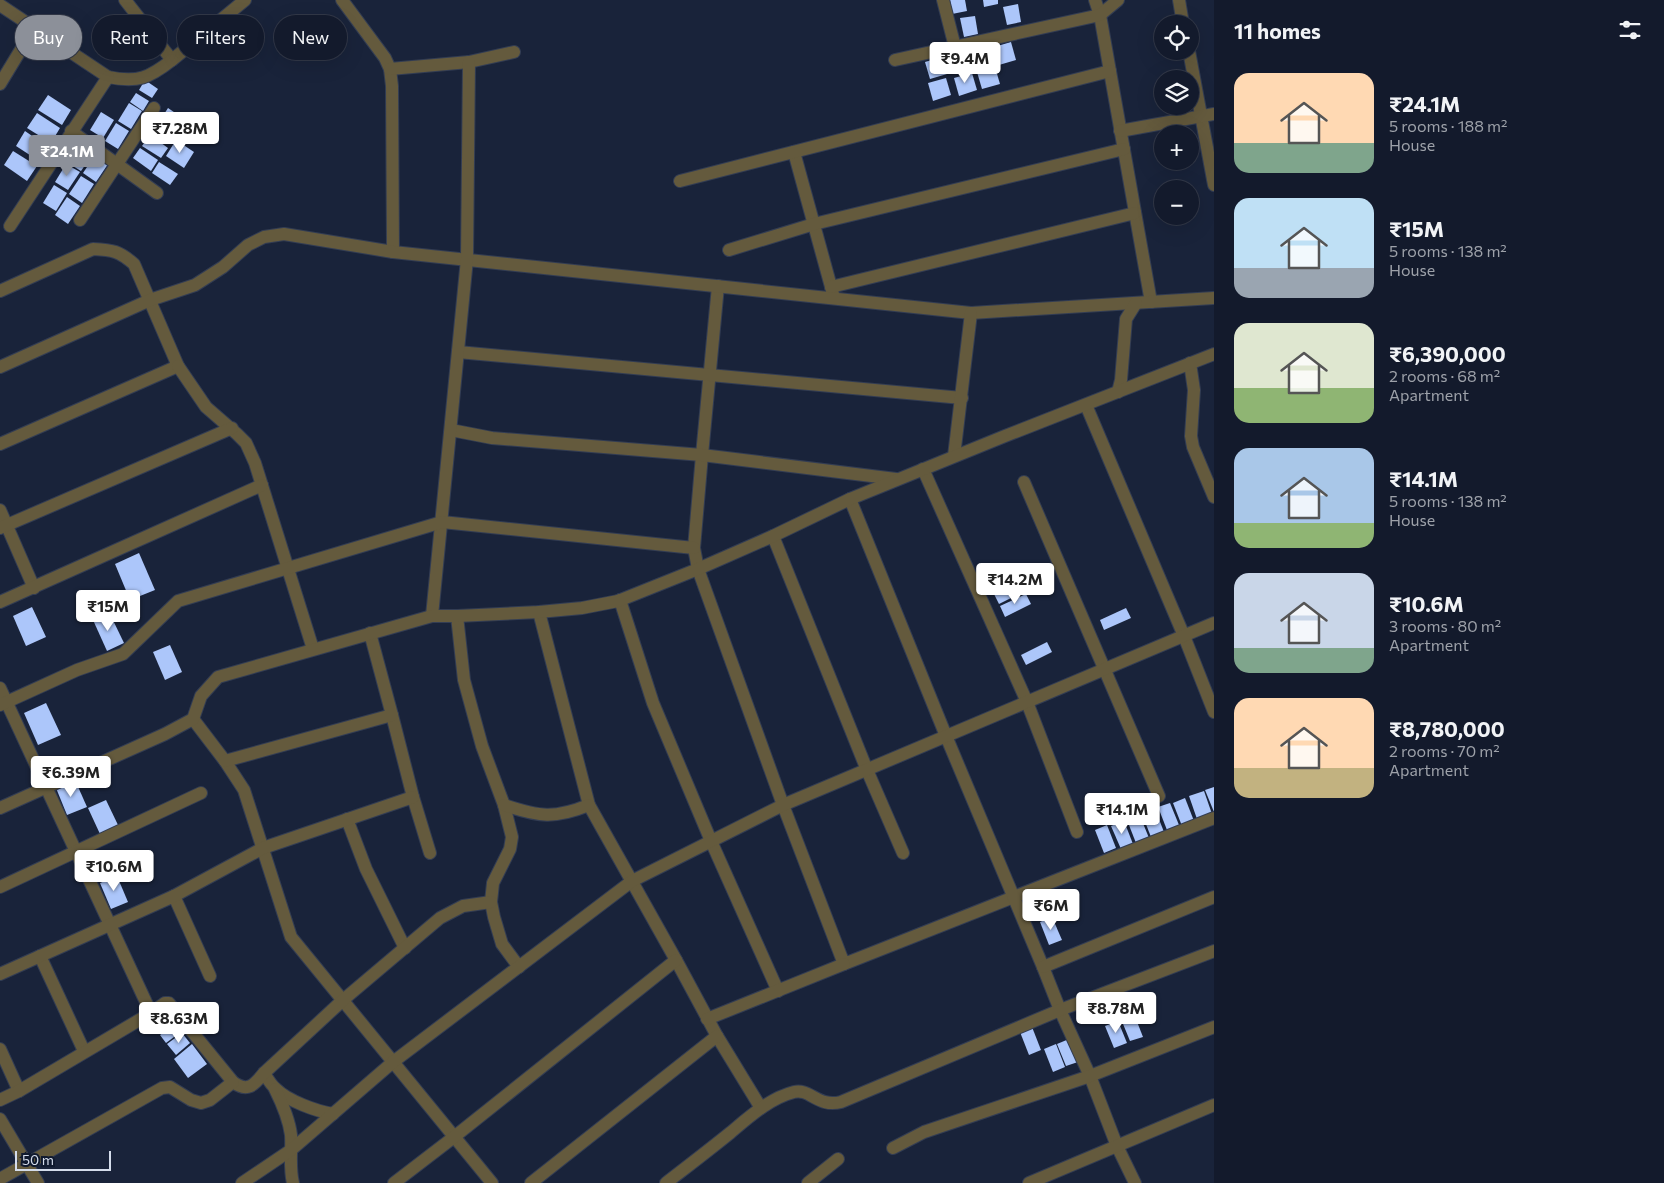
<!DOCTYPE html>
<meta charset="utf-8">
<style>
body{margin:0;font-family:Commissioner,sans-serif;background:#1c2334;color:#f1f3f6;height:100vh;display:flex;flex-direction:column;font-size:19px;white-space:nowrap}
*{box-sizing:border-box;margin:0}
p{font-size:16px;color:#9da1a9}
.icon{flex:none;width:28px;height:28px;fill:none;stroke:currentColor;stroke-width:2;stroke-linecap:round;stroke-linejoin:round}
.map{position:relative;flex:1;overflow:hidden}
.details{display:flex;flex-direction:column;background:#131a2c;width:450px}
.details>*{flex:none}
.top-card{position:absolute;left:15px;top:15px;width:475px;height:45px;display:flex;gap:10px}
.fabs{position:absolute;left:1154px;top:15px;display:grid;gap:10px}
.fabs a{display:grid;place-items:center;width:45px;height:45px;border-radius:50%;background:#131a2c;box-shadow:0 5px 20px #0002,0 0 0 1px #323848;font-size:25px}
.scale{position:absolute;left:15px;bottom:12px;width:96px;box-sizing:border-box;padding-left:5px;border:2px solid #d4dceb;border-top:0;font-size:14px;line-height:18px;white-space:nowrap;color:#d4dceb;-webkit-text-stroke:4px #101a2f;paint-order:stroke}
.price{position:absolute;translate:-50% -42px;padding:0 11px;border-radius:5px;background:#fff;color:#222;font-size:16px;line-height:32px;filter:drop-shadow(0 1px 2px #0008)}
.price::after{content:'';position:absolute;left:50%;top:30px;width:15px;height:11px;margin-left:-8px;background:inherit;clip-path:polygon(0 0,100% 0,50% 100%)}
.price.selected{background:#8c9099;color:#fff}
ul{padding:0;list-style:none}
li{display:flex;align-items:center;gap:15px;height:125px;padding:0 20px}
li span{display:grid;place-items:center;flex:none;width:140px;height:100px;border-radius:15px;color:#555}
li>.icon{margin-inline-start:auto}
span .icon{width:60px;height:60px;fill:#fffc;stroke-width:1}
li b{font-size:21px}
h2{display:flex;justify-content:space-between;align-items:center;height:60px;padding:0 20px;font-size:21px}
.pill{padding:0 18px;border-radius:22px;background:#131a2c;box-shadow:0 5px 20px #0002,0 0 0 1px #323848;font-size:18px;line-height:45px}
.pill.selected{background:#8c9099;color:#fff}
main{display:flex;flex:1;min-height:0}
.map>svg:first-child{display:block}
.building{fill:#acc6fa}
.lines{fill:none;stroke-linecap:round;stroke-linejoin:round}
.street-casing{stroke:#333d53;stroke-width:14}
.street{stroke:#645a3d;stroke-width:12}
</style>
<main>
<div class="map">
<svg width="1214" height="1183" viewBox="0 0 1214 1183">
<rect width="100%" height="100%" fill="#19233a"/>
<g class="building">
<polygon points="950,0 965,0 967,11 952,14"/>
<polygon points="983,0 998,0 998,4 984,7"/>
<polygon points="1018,4 1021,22 1007,25 1003,7"/>
<polygon points="975,16 978,34 964,37 960,18"/>
<polygon points="1011,42 1016,60 999,65 994,47"/>
<polygon points="967,52 972,69 955,74 950,57"/>
<polygon points="942,57 947,74 930,79 925,62"/>
<polygon points="995,67 1000,84 982,89 977,72"/>
<polygon points="972,73 977,90 959,96 954,78"/>
<polygon points="946,78 951,95 933,101 928,83"/>
<polygon points="145,80 158,89 152,98 139,90"/>
<polygon points="136,93 149,101 143,111 130,102"/>
<polygon points="48,95 71,110 62,125 38,110"/>
<polygon points="129,103 142,111 131,129 118,121"/>
<polygon points="168,108 187,121 179,132 161,119"/>
<polygon points="101,112 114,120 103,138 90,130"/>
<polygon points="37,113 60,128 51,143 27,128"/>
<polygon points="158,121 177,133 170,144 151,132"/>
<polygon points="116,123 129,131 118,149 105,141"/>
<polygon points="25,131 48,147 39,161 16,146"/>
<polygon points="150,135 168,148 161,158 142,146"/>
<polygon points="176,140 194,152 184,168 166,156"/>
<polygon points="80,145 93,154 81,171 68,163"/>
<polygon points="140,148 158,160 151,171 133,158"/>
<polygon points="13,151 37,166 27,181 4,165"/>
<polygon points="95,155 108,164 96,182 83,173"/>
<polygon points="159,162 178,174 170,185 152,173"/>
<polygon points="66,164 80,172 68,190 55,182"/>
<polygon points="81,176 94,184 82,203 69,194"/>
<polygon points="54,185 67,193 56,211 43,203"/>
<polygon points="67,197 80,206 68,224 55,215"/>
<polygon points="139,553 155,590 130,600 115,564"/>
<polygon points="1020,581 1025,591 999,604 994,594"/>
<polygon points="1026,594 1031,604 1005,617 1000,606"/>
<polygon points="32,607 46,637 26,646 13,616"/>
<polygon points="1126,608 1131,618 1104,630 1100,620"/>
<polygon points="109,612 124,643 107,651 93,620"/>
<polygon points="1047,642 1052,652 1026,665 1021,655"/>
<polygon points="170,645 182,672 165,680 153,652"/>
<polygon points="46,703 61,735 38,745 24,713"/>
<polygon points="75,780 87,807 67,815 56,788"/>
<polygon points="1214,787 1214,812 1205,790"/>
<polygon points="1204,791 1212,814 1197,819 1189,796"/>
<polygon points="1185,798 1194,821 1182,826 1173,803"/>
<polygon points="106,800 118,825 100,834 88,808"/>
<polygon points="1170,803 1179,825 1167,830 1158,807"/>
<polygon points="1155,809 1164,832 1151,837 1142,814"/>
<polygon points="1140,816 1149,838 1136,843 1127,820"/>
<polygon points="1124,821 1133,844 1121,849 1111,826"/>
<polygon points="1107,825 1116,848 1104,853 1095,830"/>
<polygon points="117,876 128,902 111,909 100,883"/>
<polygon points="1052,917 1062,940 1049,945 1040,922"/>
<polygon points="163,1007 174,1023 159,1033 148,1017"/>
<polygon points="1134,1014 1143,1037 1130,1041 1121,1019"/>
<polygon points="1118,1021 1127,1043 1114,1048 1105,1026"/>
<polygon points="176,1023 182,1031 166,1043 160,1035"/>
<polygon points="1032,1027 1041,1050 1029,1055 1020,1032"/>
<polygon points="182,1033 190,1043 176,1055 167,1044"/>
<polygon points="1069,1039 1078,1062 1066,1066 1057,1044"/>
<polygon points="192,1044 207,1064 188,1078 174,1059"/>
<polygon points="1056,1044 1065,1067 1053,1072 1044,1049"/>
</g>
<g class="lines">
<g class="street-casing">
<g id="street">
<polyline points="125,0 172,60 245,0"/>
<polyline points="342,0 385,58 390,69 392,86 393,252"/>
<polyline points="943,0 955,47"/>
<polyline points="1095,0 1100,15 1151,302"/>
<polyline points="1179,0 1183,24"/>
<path d="M0,5l108,72c30,6 41,1 64,-17"/>
<polyline points="1189,51 1214,185"/>
<polyline points="895,60 1100,15 1118,0"/>
<polyline points="390,69 469,62 514,52"/>
<polyline points="0,84 34,28"/>
<polyline points="71,131 157,193"/>
<polyline points="1120,131 1214,114"/>
<polyline points="794,152 833,294"/>
<polyline points="680,181 1110,71"/>
<polyline points="80,220 154,108"/>
<polyline points="10,226 108,77"/>
<polyline points="729,250 814,224 1124,149"/>
<polyline points="718,286 702,455 694,548 698,569 783,805 844,964 1214,818"/>
<polyline points="831,287 1135,213"/>
<path d="M0,291l93,-42c20,1 26,2 41,15l44,102 -178,78"/>
<polyline points="458,352 962,398"/>
<polyline points="1190,363 1194,390 1191,436 1193,447 1214,497"/>
<polyline points="178,366 206,407 237,434 246,443 255,463 313,649"/>
<polyline points="0,367 150,300 195,285 223,267 248,245 264,237 284,234 393,252 971,313 1214,298"/>
<polyline points="1118,392 1121,380 1126,319 1136,303"/>
<polyline points="1086,405 1184,636 1214,712"/>
<polyline points="451,430 492,438 702,455 896,479"/>
<polyline points="954,456 971,313"/>
<polyline points="923,469 1027,702 1077,832"/>
<polyline points="1024,482 1159,796"/>
<polyline points="850,499 946,736 1043,967 1060,1010 1090,1076 1117,1146 1135,1183"/>
<polyline points="0,510 34,588"/>
<polyline points="0,528 232,428"/>
<polyline points="773,536 867,770 903,853"/>
<polyline points="620,600 653,703 711,841 778,991"/>
<polyline points="0,602 262,485"/>
<polyline points="539,612 589,805 676,960 717,1036 761,1108"/>
<polyline points="432,616 467,259 469,62"/>
<polyline points="457,616 464,680 482,746 504,805 512,837 510,849 493,883 491,902 494,917 502,944 519,967"/>
<polyline points="0,688 151,1013"/>
<polyline points="0,705 77,670 123,654 178,601 442,522 694,548"/>
<polyline points="392,715 413,797 430,853"/>
<polyline points="193,719 225,761 244,790 291,937 492,1183"/>
<polyline points="225,761 392,715 370,633"/>
<path d="M504,805c36,12 50,14 85,0"/>
<polyline points="0,808 165,734 193,719 201,696 218,677 432,616 457,616 539,612 582,608 618,601 698,569 773,536 850,499 1005,436 1214,354"/>
<polyline points="347,819 366,869 405,948"/>
<polyline points="0,887 201,793"/>
<polyline points="174,896 210,976"/>
<polyline points="40,956 84,1051"/>
<polyline points="1043,967 1214,897"/>
<polyline points="0,974 174,896 263,848 413,797"/>
<polyline points="707,1019 844,964"/>
<polyline points="0,1049 19,1091"/>
<path d="M264,1073c3,5 7,12 12,16 12,12 40,22 57,25"/>
<path d="M275,1089c7,14 14,30 16,46 1,16 -2,32 2,48"/>
<path d="M0,1100l19,-9 132,-78 14,-10h4l3,4 61,75c15,11 21,3 31,-9l79,-73 97,-82 23,-12 28,-4"/>
<polyline points="0,1119 38,1183"/>
<polyline points="893,1148 924,1132 1090,1076 1214,1027"/>
<polyline points="0,1179 162,1088 170,1087 191,1100 201,1103 210,1100 233,1082"/>
<polyline points="242,1183 291,1150 393,1062 632,881 783,805 1214,623"/>
<polyline points="394,1183 454,1137 676,960"/>
<polyline points="531,1183 717,1036"/>
<path d="M666,1183c22,-17 43,-33 64,-50 19,-16 40,-35 64,-41 16,-4 24,16 47,10l219,-92 154,-59"/>
<polyline points="808,1183 838,1159"/>
<polyline points="1029,1183 1214,1105"/>
</g>
</g>
<use href="#street" class="street"/>
</g>
</svg>
<div class="fabs">
<a><svg class="icon" aria-label="locate" viewBox="0 0 24 24"><circle cx="12" cy="12" r="6"/><path d="M12 2v4M12 18v4M2 12h4M18 12h4"/></svg></a>
<a><svg class="icon" aria-label="layers" viewBox="0 0 24 24"><path d="M12 4l9 5-9 5-9-5zM3 14l9 5 9-5"/></svg></a>
<a>+</a>
<a>−</a>
</div>
<div class="scale">50 m</div>
<b class="price" style="left:965px;top:84px">₹9.4M</b>
<b class="price" style="left:180px;top:154px">₹7.28M</b>
<b class="price selected" style="left:67px;top:177px">₹24.1M</b>
<b class="price" style="left:1015px;top:605px">₹14.2M</b>
<b class="price" style="left:108px;top:632px">₹15M</b>
<b class="price" style="left:71px;top:798px">₹6.39M</b>
<b class="price" style="left:1122px;top:835px">₹14.1M</b>
<b class="price" style="left:114px;top:892px">₹10.6M</b>
<b class="price" style="left:1051px;top:931px">₹6M</b>
<b class="price" style="left:1116px;top:1034px">₹8.78M</b>
<b class="price" style="left:179px;top:1044px">₹8.63M</b>
<div class="top-card">
<a class="pill selected">Buy</a>
<a class="pill">Rent</a>
<a class="pill">Filters</a>
<a class="pill">New</a>
</div>
</div>
<section class="details">
<h2>11 homes<svg class="icon" aria-label="filters" viewBox="0 0 24 24"><path d="M4 7h16M4 17h16"/><circle cx="9" cy="7" r="2"/><circle cx="15" cy="17" r="2"/></svg></h2>
<ul>
<li><span style="background:linear-gradient(#ffd9b3 70%,#7fa58c 0)"><svg class="icon" aria-label="home" viewBox="0 0 24 24"><path d="M3 11l9-7 9 7M6 9v11h12V9"/></svg></span><div><b>₹24.1M</b><p>5 rooms · 188 m²</p><p>House</p></div></li>
<li><span style="background:linear-gradient(#bfe0f5 70%,#9aa5b1 0)"><svg class="icon" aria-label="home" viewBox="0 0 24 24"><path d="M3 11l9-7 9 7M6 9v11h12V9"/></svg></span><div><b>₹15M</b><p>5 rooms · 138 m²</p><p>House</p></div></li>
<li><span style="background:linear-gradient(#dfe7d0 65%,#8fb573 0)"><svg class="icon" aria-label="home" viewBox="0 0 24 24"><path d="M3 11l9-7 9 7M6 9v11h12V9"/></svg></span><div><b>₹6,390,000</b><p>2 rooms · 68 m²</p><p>Apartment</p></div></li>
<li><span style="background:linear-gradient(#a9c7e8 75%,#8fb573 0)"><svg class="icon" aria-label="home" viewBox="0 0 24 24"><path d="M3 11l9-7 9 7M6 9v11h12V9"/></svg></span><div><b>₹14.1M</b><p>5 rooms · 138 m²</p><p>House</p></div></li>
<li><span style="background:linear-gradient(#c9d6e8 75%,#7fa58c 0)"><svg class="icon" aria-label="home" viewBox="0 0 24 24"><path d="M3 11l9-7 9 7M6 9v11h12V9"/></svg></span><div><b>₹10.6M</b><p>3 rooms · 80 m²</p><p>Apartment</p></div></li>
<li><span style="background:linear-gradient(#ffd9b3 70%,#c2b280 0)"><svg class="icon" aria-label="home" viewBox="0 0 24 24"><path d="M3 11l9-7 9 7M6 9v11h12V9"/></svg></span><div><b>₹8,780,000</b><p>2 rooms · 70 m²</p><p>Apartment</p></div></li>
</ul>
</section>
</main>
